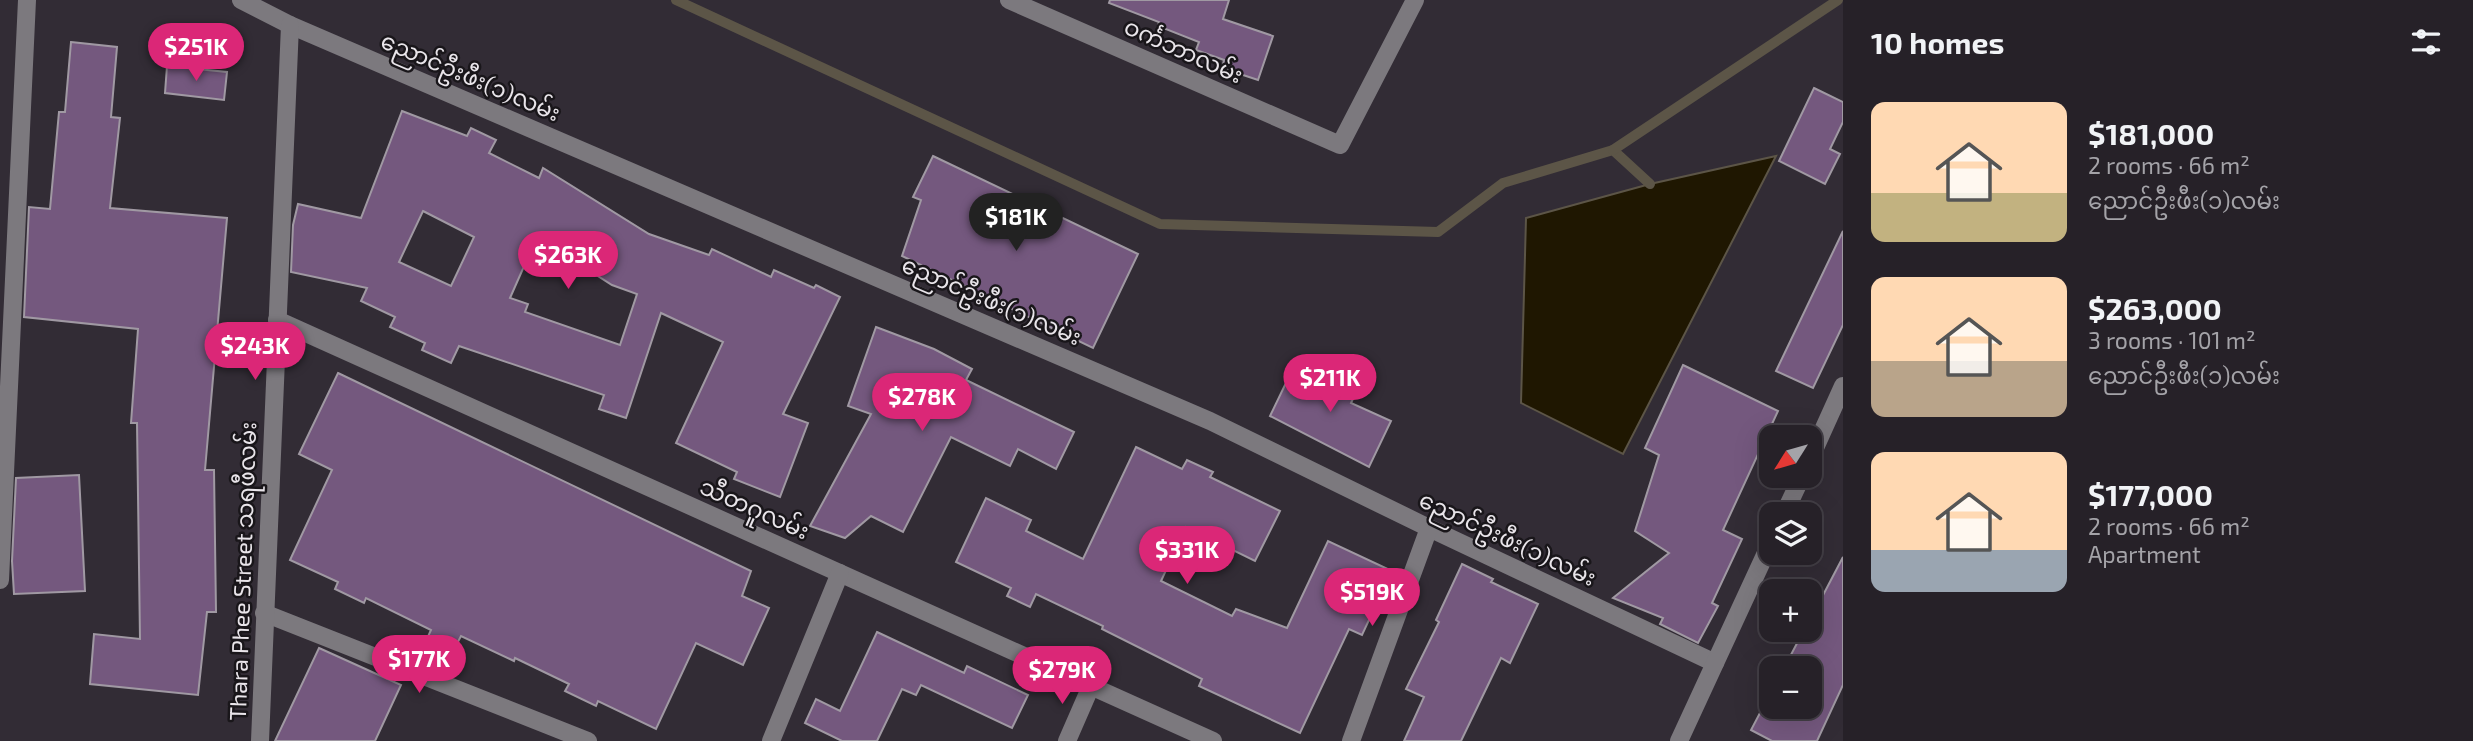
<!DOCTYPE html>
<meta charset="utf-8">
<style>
body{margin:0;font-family:"Exo 2","Noto Sans Myanmar",sans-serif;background:#2e2930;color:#f1f3f6;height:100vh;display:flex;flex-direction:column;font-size:26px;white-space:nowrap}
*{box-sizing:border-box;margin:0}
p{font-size:23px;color:#a4a3a8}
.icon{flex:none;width:38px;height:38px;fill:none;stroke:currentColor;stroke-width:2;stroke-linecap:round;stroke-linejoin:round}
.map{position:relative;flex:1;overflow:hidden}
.details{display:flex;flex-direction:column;background:#262128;width:630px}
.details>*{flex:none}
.needle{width:46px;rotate:233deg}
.tools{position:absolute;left:1759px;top:425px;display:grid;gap:14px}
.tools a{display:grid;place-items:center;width:63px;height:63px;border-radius:14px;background:#262128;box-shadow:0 7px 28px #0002,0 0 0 2px #423e45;font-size:35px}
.price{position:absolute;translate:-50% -60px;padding:0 16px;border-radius:24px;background:#db2777;color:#fff;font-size:23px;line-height:46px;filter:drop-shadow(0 2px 4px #0008)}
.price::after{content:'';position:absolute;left:50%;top:42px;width:21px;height:16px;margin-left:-10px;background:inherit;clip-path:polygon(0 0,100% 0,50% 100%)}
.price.current{background:#222;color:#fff}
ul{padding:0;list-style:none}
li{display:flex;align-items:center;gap:21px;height:175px;padding:0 28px}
li span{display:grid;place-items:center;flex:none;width:196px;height:140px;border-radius:14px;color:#555}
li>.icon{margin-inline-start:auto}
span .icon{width:84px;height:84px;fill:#fffc;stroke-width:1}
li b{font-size:30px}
h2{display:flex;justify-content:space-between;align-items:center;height:84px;padding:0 28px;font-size:30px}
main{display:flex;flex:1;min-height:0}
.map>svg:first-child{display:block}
.water{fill:#1f1701;stroke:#5c5547;stroke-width:2}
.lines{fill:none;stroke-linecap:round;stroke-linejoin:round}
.stream{stroke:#5c5547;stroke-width:10}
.building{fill:#74587e;stroke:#a099a3;stroke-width:2;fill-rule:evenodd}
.minor{stroke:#7c797e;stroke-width:18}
.labels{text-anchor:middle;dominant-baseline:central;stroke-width:5;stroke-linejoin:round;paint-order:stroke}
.street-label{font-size:23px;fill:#e9e5ea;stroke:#19161a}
</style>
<main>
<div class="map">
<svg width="1843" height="741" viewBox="0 0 1843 741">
<rect width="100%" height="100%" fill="#322c35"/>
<polygon class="water" points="1776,156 1623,454 1521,403 1526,218 1650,184"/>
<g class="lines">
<g class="stream">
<polyline points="676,0 1160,224 1438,232 1503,183 1613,150 1650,184"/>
<polyline points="1613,150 1838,0"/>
</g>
</g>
<g class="building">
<polygon points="1110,0 1229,0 1223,19 1273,36 1258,80 1222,68 1224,60 1196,50 1199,42 1158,26 1159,22 1109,3"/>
<polygon points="71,42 117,47 111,117 120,118 110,208 227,218 205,470 214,470 216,612 207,612 198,695 90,684 94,634 140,639 137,423 131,423 138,329 24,317 29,207 50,209 59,112 65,112"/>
<polygon points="167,66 227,72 224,100 165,93"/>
<polygon points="1814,88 1843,102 1843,122 1830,149 1840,154 1825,184 1779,161"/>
<path d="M402,111l65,25 4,-8 25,12 -7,13 50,25 4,-10 106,66 60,21 3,-6 59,28 3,-7 40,18 2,-3 24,12 -57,117 25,9 -28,74 -46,-18 3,-7 -61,-29 47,-101 -62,-29 -35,105 -27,-9 5,-14 -145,-49 -8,17 -29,-13 3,-7 -35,-16 5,-10 -34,-16 6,-13 -76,-16 2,-47 5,-21 63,14zM423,211l51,26 -23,49 -52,-24zM537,237l75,48 25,9 -17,51 -95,-33 3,-8 -18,-6z"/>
<polygon points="933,156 1138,254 1093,348 902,256 921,200 913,197"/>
<polygon points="1843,231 1843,325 1813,388 1776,371"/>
<polygon points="876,327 934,349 972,369 966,380 1074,432 1056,469 1018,449 1010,466 951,437 903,532 871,516 845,538 810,526 871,414 848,406"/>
<polygon points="1297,360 1357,390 1351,403 1391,421 1369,467 1270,416"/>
<polygon points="1683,365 1778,411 1723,530 1742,539 1712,603 1718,606 1698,643 1660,624 1663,618 1613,598 1669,553 1635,531 1659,455 1645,448"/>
<polygon points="338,373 751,571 742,596 769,608 743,665 696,643 656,729 598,701 596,706 565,691 569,684 515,658 514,661 461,636 452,653 426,641 431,630 366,598 364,603 335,589 338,582 290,560 332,470 299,454"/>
<polygon points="1136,447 1182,469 1187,460 1213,472 1210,477 1280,511 1255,561 1186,527 1161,581 1232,616 1236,609 1287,628 1328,541 1392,571 1362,635 1349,629 1300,733 1199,686 1202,679 1102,629 1103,626 1036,594 1030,607 1007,596 1011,588 956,562 986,498 1031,520 1026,531 1083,559"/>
<polygon points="79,475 85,591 14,594 12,561 16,478"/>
<polygon points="1843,557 1843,685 1817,741 1772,741 1751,730 1771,692 1771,707 1810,707 1810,668 1784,668 1804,630 1810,630 1810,620"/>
<polygon points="1462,564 1493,579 1491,582 1538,604 1510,663 1501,658 1461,741 1404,741 1424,697 1406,689 1439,622 1436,620"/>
<polygon points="877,632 964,673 967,666 1028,695 1012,728 921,685 916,695 902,689 877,741 842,741 805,723 816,699 840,711"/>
<polygon points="319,648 401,685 375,741 275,741"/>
</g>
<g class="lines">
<g class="minor">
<polyline points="241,0 290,25 1210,421 1429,528 1715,663"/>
<polyline points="1009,0 1340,145 1415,0"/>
<polyline points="277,320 1213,741"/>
<polyline points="1810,459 1843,386"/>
<polyline points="1784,514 1802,476"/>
<polyline points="0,580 27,0"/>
<polyline points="264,613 588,741"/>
<polyline points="260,741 290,25"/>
<polyline points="771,741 840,573"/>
<polyline points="1067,741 1091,686"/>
<polyline points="1351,741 1429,528"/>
<polyline points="1679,741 1771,542"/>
</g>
</g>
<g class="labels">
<g class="street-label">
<text transform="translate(1184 50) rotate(24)">ဝင်္ကဘာလမ်း</text>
<text transform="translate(471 76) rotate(23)">ညောင်ဦးဖီး(၁)လမ်း</text>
<text transform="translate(992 300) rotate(23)">ညောင်ဦးဖီး(၁)လမ်း</text>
<text transform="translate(755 508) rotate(24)">သီတဂူလမ်း</text>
<text transform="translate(1508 538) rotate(25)">ညောင်ဦးဖီး(၁)လမ်း</text>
<text transform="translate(242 571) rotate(-88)">Thara Phee Street သရဖီလမ်း</text>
</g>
</g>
</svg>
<div class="tools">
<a><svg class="needle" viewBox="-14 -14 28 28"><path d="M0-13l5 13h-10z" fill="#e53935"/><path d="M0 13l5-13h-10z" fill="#a4a3a8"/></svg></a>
<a><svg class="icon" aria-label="layers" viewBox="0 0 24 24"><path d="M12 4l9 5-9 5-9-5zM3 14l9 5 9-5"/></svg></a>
<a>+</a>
<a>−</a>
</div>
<b class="price" style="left:196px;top:83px">$251K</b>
<b class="price current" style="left:1016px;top:253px">$181K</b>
<b class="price" style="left:568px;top:291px">$263K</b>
<b class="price" style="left:255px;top:382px">$243K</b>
<b class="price" style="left:1330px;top:414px">$211K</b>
<b class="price" style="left:922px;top:433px">$278K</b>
<b class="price" style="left:1187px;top:586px">$331K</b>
<b class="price" style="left:1372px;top:628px">$519K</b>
<b class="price" style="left:419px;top:695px">$177K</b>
<b class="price" style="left:1062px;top:706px">$279K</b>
</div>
<section class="details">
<h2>10 homes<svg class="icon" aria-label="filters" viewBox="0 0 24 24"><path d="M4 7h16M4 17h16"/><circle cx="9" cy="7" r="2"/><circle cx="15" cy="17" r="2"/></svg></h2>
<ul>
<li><span style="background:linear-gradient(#ffd9b3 65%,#c2b280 0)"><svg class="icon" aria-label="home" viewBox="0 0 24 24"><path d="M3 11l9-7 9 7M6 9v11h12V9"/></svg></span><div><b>$181,000</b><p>2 rooms · 66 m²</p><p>ညောင်ဦးဖီး(၁)လမ်း</p></div></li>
<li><span style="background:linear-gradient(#ffd9b3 60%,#b9a48a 0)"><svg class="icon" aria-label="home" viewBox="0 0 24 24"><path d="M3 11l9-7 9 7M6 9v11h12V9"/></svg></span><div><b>$263,000</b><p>3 rooms · 101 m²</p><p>ညောင်ဦးဖီး(၁)လမ်း</p></div></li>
<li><span style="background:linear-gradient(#ffd9b3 70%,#9aa5b1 0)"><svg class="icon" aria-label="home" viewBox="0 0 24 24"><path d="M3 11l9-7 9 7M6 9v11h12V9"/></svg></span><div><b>$177,000</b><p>2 rooms · 66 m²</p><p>Apartment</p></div></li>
</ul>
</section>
</main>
